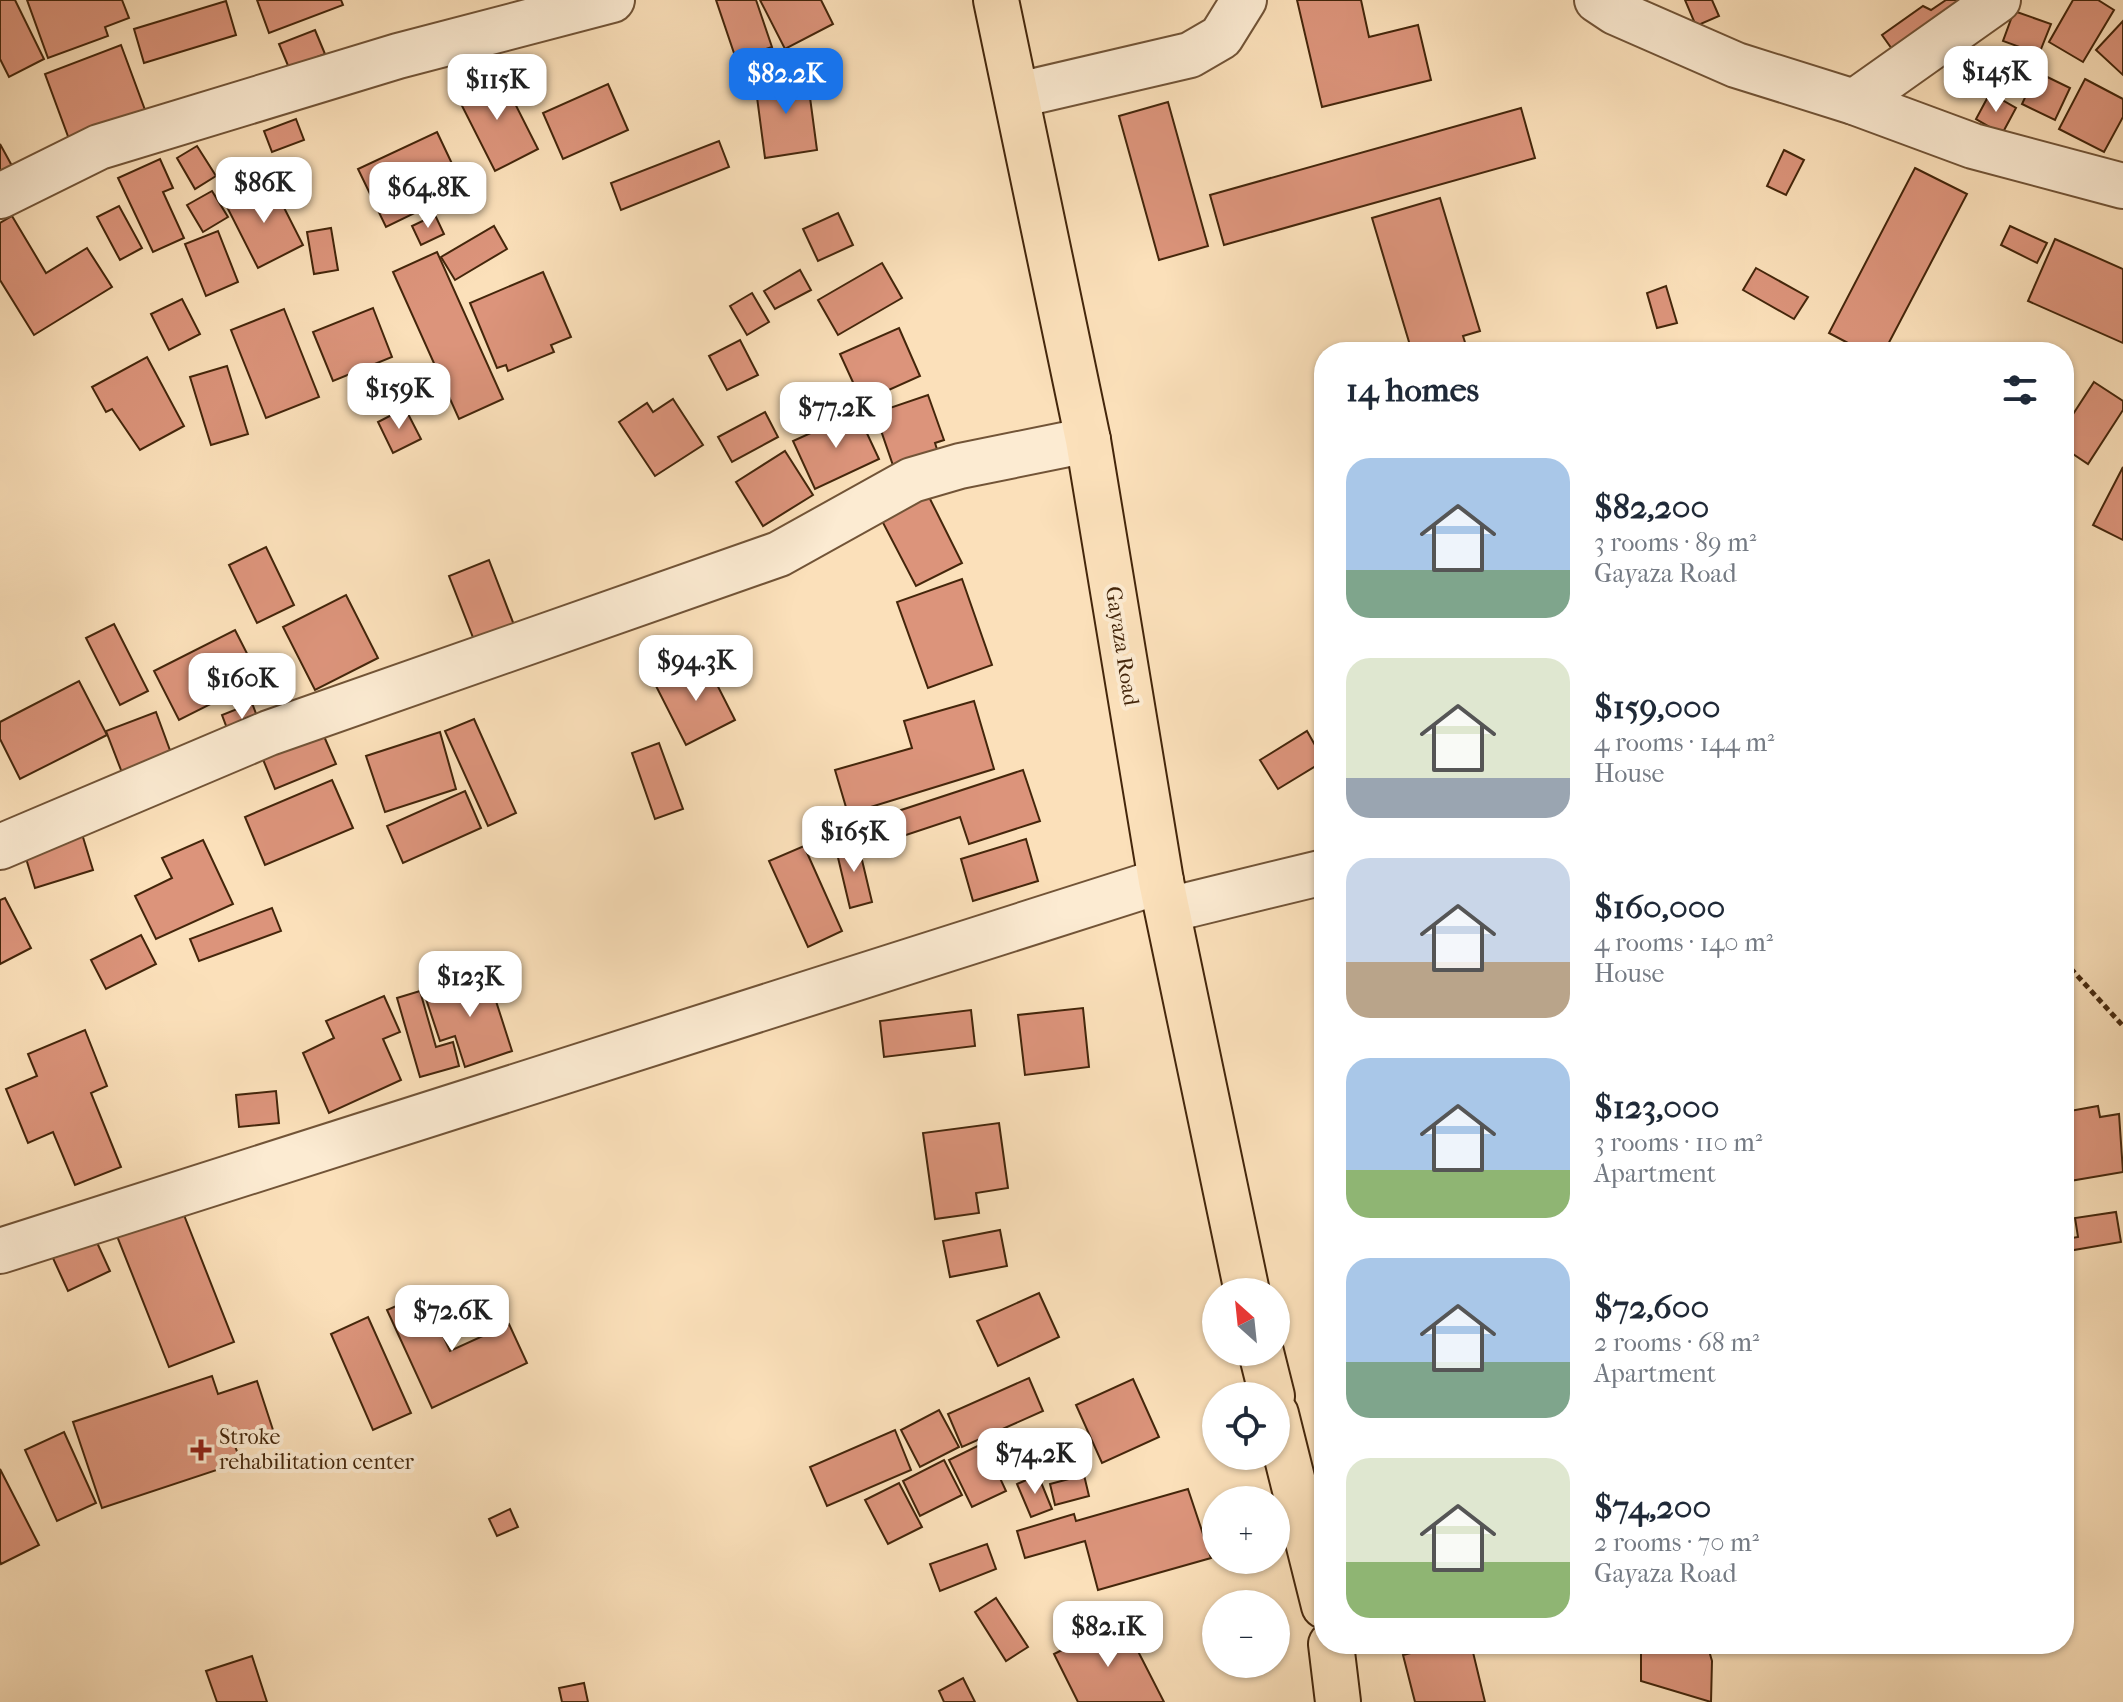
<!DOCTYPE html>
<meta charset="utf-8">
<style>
body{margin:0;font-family:"IM FELL French Canon",serif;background:#f2f2f3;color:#1f2937;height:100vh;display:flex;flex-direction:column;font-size:30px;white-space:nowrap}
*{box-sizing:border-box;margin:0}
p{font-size:26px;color:#747a83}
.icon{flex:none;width:44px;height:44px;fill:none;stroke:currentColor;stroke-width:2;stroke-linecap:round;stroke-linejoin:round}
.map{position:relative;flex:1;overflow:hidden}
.panel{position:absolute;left:1314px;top:342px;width:760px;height:1312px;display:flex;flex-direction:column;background:#fff;border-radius:32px;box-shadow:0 2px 6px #0004}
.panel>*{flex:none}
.needle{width:52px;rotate:333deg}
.tools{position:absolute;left:1202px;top:1278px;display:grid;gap:16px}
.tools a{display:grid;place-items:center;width:88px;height:88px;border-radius:50%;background:#fff;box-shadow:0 2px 6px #0004;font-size:40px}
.price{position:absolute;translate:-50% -68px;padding:0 18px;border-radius:16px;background:#fff;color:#222;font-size:26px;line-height:52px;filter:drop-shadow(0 2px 4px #0008)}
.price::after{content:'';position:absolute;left:50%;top:48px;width:24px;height:18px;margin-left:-12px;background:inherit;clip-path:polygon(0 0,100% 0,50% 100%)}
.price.selected{background:#1a73e8;color:#fff}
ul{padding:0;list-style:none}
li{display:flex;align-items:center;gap:24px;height:200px;padding:0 32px}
li span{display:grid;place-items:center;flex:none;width:224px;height:160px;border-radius:24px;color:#555}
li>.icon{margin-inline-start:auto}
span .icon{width:96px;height:96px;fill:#fffc;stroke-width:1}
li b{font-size:34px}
h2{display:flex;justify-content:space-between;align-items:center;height:96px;padding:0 32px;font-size:34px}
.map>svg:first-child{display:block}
.building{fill:#dc947b;stroke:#44260b;stroke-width:2}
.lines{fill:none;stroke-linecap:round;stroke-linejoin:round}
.minor-casing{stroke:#725437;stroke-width:48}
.major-casing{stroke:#44260b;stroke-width:48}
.path{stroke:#44260b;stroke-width:5;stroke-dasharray:6 4;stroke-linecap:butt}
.minor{stroke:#fcebd2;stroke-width:44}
.major{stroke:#fbe0ba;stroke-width:44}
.poi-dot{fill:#8f2418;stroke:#fcebd2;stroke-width:3}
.labels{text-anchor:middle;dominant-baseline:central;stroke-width:8;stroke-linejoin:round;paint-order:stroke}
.street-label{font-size:22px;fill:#44260b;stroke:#fcebd2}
.poi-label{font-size:22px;fill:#44260b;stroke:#fcebd2;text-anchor:start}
</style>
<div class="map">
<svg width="2123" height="1702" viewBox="0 0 2123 1702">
<rect width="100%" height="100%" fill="#fbe0ba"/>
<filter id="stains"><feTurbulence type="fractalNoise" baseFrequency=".0025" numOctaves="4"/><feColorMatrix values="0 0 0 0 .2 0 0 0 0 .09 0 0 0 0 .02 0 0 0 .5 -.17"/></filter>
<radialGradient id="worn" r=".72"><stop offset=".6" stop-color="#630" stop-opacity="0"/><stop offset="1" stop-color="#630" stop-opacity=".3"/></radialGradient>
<g class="building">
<polygon points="0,0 15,0 44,59 9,77 0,59"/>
<polygon points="27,0 122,0 129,18 105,27 108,36 48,58"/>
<polygon points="257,0 341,0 343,5 269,33"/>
<polygon points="716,0 756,0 772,47 736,59"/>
<polygon points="760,0 821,0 833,24 785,49"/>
<polygon points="1297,0 1361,0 1369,37 1418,25 1431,80 1322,107"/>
<polygon points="1685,0 1712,0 1719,16 1696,26"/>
<polygon points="1946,0 1992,0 1902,63 1882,35 1923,6 1931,10"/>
<polygon points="2073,0 2098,0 2114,10 2083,62 2049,42"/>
<polygon points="226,1 236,35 144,63 134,29"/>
<polygon points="2014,11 2051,24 2039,54 2003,41"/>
<polygon points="2123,21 2123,75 2096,50"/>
<polygon points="315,30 325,54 289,68 279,44"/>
<polygon points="121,45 145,110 69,139 45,74"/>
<polygon points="499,72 538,149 495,171 456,94"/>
<polygon points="2037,72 2070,88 2055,120 2022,104"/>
<polygon points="807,75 817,150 765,158 755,82"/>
<polygon points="2085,79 2123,99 2123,117 2104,152 2059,129"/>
<polygon points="608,84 628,130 563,159 543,113"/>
<polygon points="1990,93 2016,108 2002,134 1976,119"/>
<polygon points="1168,102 1208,246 1159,260 1119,116"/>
<polygon points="1521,108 1535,158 1224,245 1210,195"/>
<polygon points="296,119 304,140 272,152 264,131"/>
<polygon points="437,132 464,189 386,227 358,169"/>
<polygon points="719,141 729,167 621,210 611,183"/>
<polygon points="0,144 17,175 0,185"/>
<polygon points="197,146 216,176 195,189 177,158"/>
<polygon points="1784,150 1804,160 1786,195 1767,186"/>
<polygon points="160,159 173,188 163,192 184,238 153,252 118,178"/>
<polygon points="1915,168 1967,194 1884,352 1865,352 1829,333"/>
<polygon points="271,182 303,245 258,268 226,205"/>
<polygon points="212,191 228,217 203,232 187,205"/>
<polygon points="1440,198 1480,331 1463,336 1468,352 1412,352 1372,218"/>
<polygon points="119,206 142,248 120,260 97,217"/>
<polygon points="838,213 853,245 818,261 803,229"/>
<polygon points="435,215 444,234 421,245 412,226"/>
<polygon points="12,216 46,273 87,248 112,287 34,335 0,280 0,223"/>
<polygon points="494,226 507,249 455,280 441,257"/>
<polygon points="2010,226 2047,243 2037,263 2001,245"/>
<polygon points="331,228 338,270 314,274 307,232"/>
<polygon points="218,231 238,282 206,296 185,244"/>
<polygon points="2055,239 2123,269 2123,343 2028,301"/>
<polygon points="437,252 503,399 459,419 393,272"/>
<polygon points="882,263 902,298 838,335 818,300"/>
<polygon points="1756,268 1808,297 1794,319 1743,290"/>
<polygon points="800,270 811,290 775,309 764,291"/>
<polygon points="543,272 571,337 551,345 554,352 508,371 506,365 497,368 470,303"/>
<polygon points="1666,286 1677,323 1657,328 1647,293"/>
<polygon points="752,293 769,322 747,335 730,306"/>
<polygon points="182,299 200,334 169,350 151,314"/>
<polygon points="373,308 392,357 333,381 313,332"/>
<polygon points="284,309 319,397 266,418 231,330"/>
<polygon points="899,328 920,376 862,402 840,354"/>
<polygon points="740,340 758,375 727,390 709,356"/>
<polygon points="1546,347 1547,352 1509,352 1509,351"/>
<polygon points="147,357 184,426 140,450 112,409 106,412 92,387"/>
<polygon points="227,366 248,434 211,445 190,377"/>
<polygon points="385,366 406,400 385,412 365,378"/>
<polygon points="2094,382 2123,401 2123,410 2088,464 2064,448 2064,428"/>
<polygon points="928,395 944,440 935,443 941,462 897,477 875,413"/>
<polygon points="673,399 703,445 655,476 619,422 647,403 653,412"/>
<polygon points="405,408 421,439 393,453 378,422"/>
<polygon points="765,412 778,437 732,462 718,437"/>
<polygon points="857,412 879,459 815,489 793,441"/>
<polygon points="785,451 813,495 763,526 736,482"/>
<polygon points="2123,467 2123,540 2093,525"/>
<polygon points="927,493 962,563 916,586 880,517"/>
<polygon points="266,547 294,605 257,623 229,565"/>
<polygon points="489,560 514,625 474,640 449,576"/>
<polygon points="962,579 992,665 928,688 897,602"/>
<polygon points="346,595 378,658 315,690 283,627"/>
<polygon points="114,624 148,691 120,705 86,638"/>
<polygon points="235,630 260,679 179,720 154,671"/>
<polygon points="705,661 735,720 686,745 656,686"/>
<polygon points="79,681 107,735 20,779 0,739 0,722"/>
<polygon points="974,701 994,769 848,814 835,770 912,748 904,721"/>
<polygon points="252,703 261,727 231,739 222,715"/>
<polygon points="156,712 175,764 126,783 106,731"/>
<polygon points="474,719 516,813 488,826 445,731"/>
<polygon points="320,727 336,764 275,789 260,752"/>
<polygon points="1307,731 1324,761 1278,789 1260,760"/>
<polygon points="440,732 456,789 385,812 366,756"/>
<polygon points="659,743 683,809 655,819 632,753"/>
<polygon points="1023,770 1040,821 969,844 960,817 894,839 886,815"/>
<polygon points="332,780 353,828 265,865 245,817"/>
<polygon points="465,791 481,828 403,863 387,826"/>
<polygon points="79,824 93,870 35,888 21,842"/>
<polygon points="857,839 872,902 850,908 835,845"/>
<polygon points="1026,839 1038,881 973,901 961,859"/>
<polygon points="203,840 233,904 156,939 135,896 172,878 162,858"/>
<polygon points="804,846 842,931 808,947 769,861"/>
<polygon points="5,898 31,948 0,964 0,900"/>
<polygon points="272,908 281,931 199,961 190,939"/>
<polygon points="141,935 156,964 106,989 91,960"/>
<polygon points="487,973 512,1051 465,1067 455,1036 440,1041 424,993"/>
<polygon points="420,991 436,1047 453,1042 459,1066 420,1077 397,998"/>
<polygon points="384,996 400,1032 383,1039 401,1080 329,1113 303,1053 334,1038 326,1021"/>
<polygon points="1083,1008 1089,1067 1025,1075 1018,1015"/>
<polygon points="971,1010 975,1046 884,1057 880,1021"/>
<polygon points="85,1030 107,1086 91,1093 121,1167 75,1185 53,1132 28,1143 6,1089 37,1076 28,1054"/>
<polygon points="276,1091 279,1123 239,1127 236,1095"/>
<polygon points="2098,1106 2100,1117 2119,1114 2123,1172 2064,1182 2064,1112"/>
<polygon points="999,1123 1008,1188 976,1193 979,1213 935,1219 923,1133"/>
<polygon points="182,1210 234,1342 169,1367 117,1236"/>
<polygon points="2116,1212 2121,1242 2068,1251 2066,1239 2078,1237 2075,1218"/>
<polygon points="1000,1230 1007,1266 950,1277 943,1241"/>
<polygon points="94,1236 110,1271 68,1291 52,1256"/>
<polygon points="1039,1293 1059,1337 998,1366 977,1321"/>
<polygon points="424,1294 450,1351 509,1324 527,1363 432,1408 387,1310"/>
<polygon points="368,1317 411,1413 373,1430 331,1334"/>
<polygon points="212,1376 218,1394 257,1381 274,1433 235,1446 241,1462 102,1508 73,1422"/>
<polygon points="1029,1378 1043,1411 962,1447 948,1414"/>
<polygon points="1133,1379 1159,1437 1102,1463 1076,1405"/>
<polygon points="939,1410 959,1447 920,1467 901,1430"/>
<polygon points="895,1430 911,1470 827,1506 810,1467"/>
<polygon points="64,1432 96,1503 57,1521 25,1450"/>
<polygon points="1004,1433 1020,1465 999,1476 1006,1491 972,1507 949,1460"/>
<polygon points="944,1460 962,1495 920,1516 903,1481"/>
<polygon points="0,1469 39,1545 1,1564 0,1561"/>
<polygon points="1038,1475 1052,1509 1031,1517 1017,1484"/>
<polygon points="1084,1475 1089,1496 1055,1505 1050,1484"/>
<polygon points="899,1483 922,1527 888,1544 865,1500"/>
<polygon points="1188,1489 1211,1558 1098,1590 1085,1541 1025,1558 1017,1531 1074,1514 1076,1521"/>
<polygon points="510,1509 518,1527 497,1536 489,1519"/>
<polygon points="987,1544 996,1569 940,1591 930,1564"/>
<polygon points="996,1598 1028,1647 1006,1661 975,1612"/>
<polygon points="1122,1620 1164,1702 1078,1702 1054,1654"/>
<polygon points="1446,1644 1471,1644 1485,1702 1415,1702 1403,1655"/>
<polygon points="1641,1644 1707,1644 1712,1661 1711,1702 1641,1681"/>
<polygon points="252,1656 267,1702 217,1702 206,1671"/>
<polygon points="963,1678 975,1702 944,1702 939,1691"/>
<polygon points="584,1683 588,1702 562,1702 559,1688"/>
</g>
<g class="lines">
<g class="minor-casing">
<g id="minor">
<polyline points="1597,0 1615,12 1736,65 1854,102 1973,146 2123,186"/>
<polyline points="1018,95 1190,55 1221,37 1244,0"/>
<polyline points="1854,102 1998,0"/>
<polyline points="0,196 99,147 398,56 612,0"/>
<polyline points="0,847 269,733 779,554 912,480 960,466 1088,440"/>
<polyline points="1168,910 1324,872"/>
<polyline points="0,1251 1161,881"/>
</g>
</g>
<g class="major-casing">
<g id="major">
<polyline points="996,0 1088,440 1161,881 1247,1292"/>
<polyline points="1261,1352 1272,1396"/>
<polyline points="1276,1414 1324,1606"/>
<polyline points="1331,1644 1338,1702"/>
</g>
</g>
<polyline class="path" points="2064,961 2123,1026"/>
<use href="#minor" class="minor"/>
<use href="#major" class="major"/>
</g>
<path class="poi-dot" d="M197 1438h8v8h8v8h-8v8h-8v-8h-8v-8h8z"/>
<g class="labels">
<g class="street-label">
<text transform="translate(1122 646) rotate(81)">Gayaza Road</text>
</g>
<g class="poi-label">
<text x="219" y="1437">Stroke<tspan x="219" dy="25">rehabilitation center</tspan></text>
</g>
</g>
<rect width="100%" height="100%" filter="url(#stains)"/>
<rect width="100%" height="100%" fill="url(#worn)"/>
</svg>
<div class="tools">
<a><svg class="needle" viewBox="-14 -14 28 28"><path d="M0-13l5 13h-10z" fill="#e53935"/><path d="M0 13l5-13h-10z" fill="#747a83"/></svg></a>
<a><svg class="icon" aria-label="locate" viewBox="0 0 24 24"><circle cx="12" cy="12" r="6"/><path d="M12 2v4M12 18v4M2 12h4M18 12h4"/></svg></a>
<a>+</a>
<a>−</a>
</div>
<b class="price" style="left:1996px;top:114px">$145K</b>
<b class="price selected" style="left:786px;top:116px">$82.2K</b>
<b class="price" style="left:497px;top:122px">$115K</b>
<b class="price" style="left:264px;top:225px">$86K</b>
<b class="price" style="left:428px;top:230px">$64.8K</b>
<b class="price" style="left:399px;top:431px">$159K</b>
<b class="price" style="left:836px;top:450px">$77.2K</b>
<b class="price" style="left:696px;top:703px">$94.3K</b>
<b class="price" style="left:242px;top:721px">$160K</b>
<b class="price" style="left:854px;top:874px">$165K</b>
<b class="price" style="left:470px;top:1019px">$123K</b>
<b class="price" style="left:452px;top:1353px">$72.6K</b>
<b class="price" style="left:1035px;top:1496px">$74.2K</b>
<b class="price" style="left:1108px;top:1669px">$82.1K</b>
<section class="panel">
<h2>14 homes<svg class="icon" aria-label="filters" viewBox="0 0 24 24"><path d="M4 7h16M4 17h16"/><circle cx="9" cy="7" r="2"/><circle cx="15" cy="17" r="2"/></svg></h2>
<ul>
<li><span style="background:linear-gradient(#a9c7e8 70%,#7fa58c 0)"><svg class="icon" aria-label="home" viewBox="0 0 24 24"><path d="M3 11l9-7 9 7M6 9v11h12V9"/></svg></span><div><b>$82,200</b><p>3 rooms · 89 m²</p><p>Gayaza Road</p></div></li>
<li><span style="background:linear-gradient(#dfe7d0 75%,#9aa5b1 0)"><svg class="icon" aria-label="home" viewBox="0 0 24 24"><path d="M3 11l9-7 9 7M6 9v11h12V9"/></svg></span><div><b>$159,000</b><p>4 rooms · 144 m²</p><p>House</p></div></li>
<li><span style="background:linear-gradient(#c9d6e8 65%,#b9a48a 0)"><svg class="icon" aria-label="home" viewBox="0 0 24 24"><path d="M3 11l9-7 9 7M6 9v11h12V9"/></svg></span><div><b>$160,000</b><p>4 rooms · 140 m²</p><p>House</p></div></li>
<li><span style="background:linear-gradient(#a9c7e8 70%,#8fb573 0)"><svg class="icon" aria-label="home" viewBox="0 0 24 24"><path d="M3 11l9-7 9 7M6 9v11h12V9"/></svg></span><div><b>$123,000</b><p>3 rooms · 110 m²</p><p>Apartment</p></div></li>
<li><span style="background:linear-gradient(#a9c7e8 65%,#7fa58c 0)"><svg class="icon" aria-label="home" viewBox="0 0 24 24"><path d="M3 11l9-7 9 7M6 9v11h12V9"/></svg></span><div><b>$72,600</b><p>2 rooms · 68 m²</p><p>Apartment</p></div></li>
<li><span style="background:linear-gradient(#dfe7d0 65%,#8fb573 0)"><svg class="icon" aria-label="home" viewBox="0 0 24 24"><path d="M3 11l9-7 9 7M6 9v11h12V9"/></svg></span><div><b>$74,200</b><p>2 rooms · 70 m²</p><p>Gayaza Road</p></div></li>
</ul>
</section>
</div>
